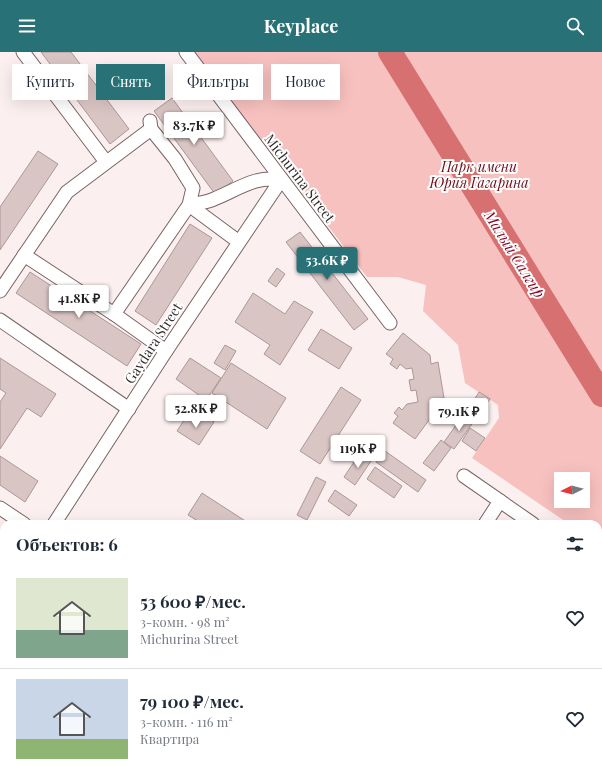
<!DOCTYPE html>
<html lang="ru">
<meta charset="utf-8">
<style>
body{margin:0;font-family:"Playfair Display",serif;background:#f6f6f7;color:#1f2937;height:100vh;display:flex;flex-direction:column;font-size:15px;white-space:nowrap}
*{box-sizing:border-box;margin:0}
p{font-size:13px;color:#747a83}
.icon{flex:none;width:22px;height:22px;fill:none;stroke:currentColor;stroke-width:2;stroke-linecap:round;stroke-linejoin:round}
.map{position:relative;flex:1;overflow:hidden}
.side{position:absolute;left:0px;top:468px;width:602px;height:256px;display:flex;flex-direction:column;background:#fff;border-radius:12px 12px 0 0;box-shadow:0 4px 16px #0002}
.side>*{flex:none}
.hud{position:absolute;left:12px;top:12px;width:400px;height:36px;display:flex;gap:8px}
.needle{width:26px;rotate:264deg}
.controls{position:absolute;left:554px;top:420px;display:grid;gap:8px}
.controls a{display:grid;place-items:center;width:36px;height:36px;border-radius:0px;background:#fff;box-shadow:0 4px 16px #0002;font-size:20px}
.price{position:absolute;translate:-50% -34px;padding:0 9px;border-radius:4px;background:#fff;color:#222;font-size:13px;line-height:26px;filter:drop-shadow(0 1px 2px #0008)}
.price::after{content:'';position:absolute;left:50%;top:24px;width:12px;height:9px;margin-left:-6px;background:inherit;clip-path:polygon(0 0,100% 0,50% 100%)}
.price.on{background:#287277;color:#fff}
ul{padding:0;list-style:none}
li{display:flex;align-items:center;gap:12px;height:100px;padding:0 16px}
li+li{border-top:1px solid #e0e1e3}
li span{display:grid;place-items:center;flex:none;width:112px;height:80px;border-radius:0px;color:#555}
li>.icon{margin-inline-start:auto}
span .icon{width:48px;height:48px;fill:#fffc;stroke-width:1}
li b{font-size:17px}
h2{display:flex;justify-content:space-between;align-items:center;height:48px;padding:0 16px;font-size:17px}
.chip{padding:0 14px;border-radius:0px;background:#fff;box-shadow:0 4px 16px #0002;font-size:14px;line-height:36px}
.chip.on{background:#287277;color:#fff}
header{display:flex;justify-content:space-between;align-items:center;height:52px;padding:0 16px;background:#287277;color:#fff;font-size:18px;font-weight:700}
.map>svg:first-child{display:block}
.green{fill:#f7c1bf;fill-rule:evenodd}
.lines{fill:none;stroke-linecap:round;stroke-linejoin:round}
.river{stroke:#d77171;stroke-width:24}
.building{fill:#d9c5c4;stroke:#ab9796}
.minor-casing{stroke:#776564;stroke-width:15}
.minor{stroke:#fff;stroke-width:13}
.labels{text-anchor:middle;dominant-baseline:central;stroke-width:4;stroke-linejoin:round;paint-order:stroke}
.park-label{font-size:14px;font-style:italic;fill:#6e0f1b;stroke:#fff}
.street-label{font-size:14px;fill:#342c2c;stroke:#fff}
.water-label{font-size:15px;font-style:italic;fill:#89051f;stroke:#fff}
</style>
<header><svg class="icon" aria-label="menu" viewBox="0 0 24 24"><path d="M4 6h16M4 12h16M4 18h16"/></svg>Keyplace<svg class="icon" aria-label="search" viewBox="0 0 24 24"><circle cx="10" cy="10" r="6"/><path d="M15 15l6 6"/></svg></header>
<div class="map">
<svg width="602" height="724" viewBox="0 0 602 724">
<rect width="100%" height="100%" fill="#fcefef"/>
<path class="green" d="M195,0h407v494l-4,-2v-20h-29l-97,-66 27,-40 -1,-13 -33,-22 -7,-38 -35,-34 3,-26 -28,-8h-31l-71,-93 -23,-25zM561,427h22v22h-22z"/>
<g class="lines">
<polyline class="river" points="390,0 602,343"/>
</g>
<g class="building">
<polygon points="41,0 71,0 129,77 110,92"/>
<polygon points="172,46 233,129 215,142 154,59"/>
<polygon points="38,99 58,112 0,198 0,155"/>
<polygon points="190,172 212,186 156,273 135,259"/>
<polygon points="300,180 368,267 354,278 286,190"/>
<polygon points="277,216 285,222 276,235 268,229"/>
<polygon points="30,220 141,292 127,314 16,241"/>
<polygon points="253,241 285,262 294,249 313,260 280,313 264,302 270,293 235,270"/>
<polygon points="321,277 352,296 339,317 308,298"/>
<polygon points="403,281 430,303 431,312 438,310 444,346 433,348 435,360 415,387 393,371 398,364 394,361 399,355 402,358 407,352 418,350 416,338 411,339 409,328 414,327 412,316 406,317 400,312 397,317 390,312 393,307 386,302"/>
<polygon points="225,293 236,299 225,318 214,311"/>
<polygon points="0,306 56,342 41,365 27,356 0,397 0,350 6,341 0,337"/>
<polygon points="190,306 221,326 206,348 176,327"/>
<polygon points="231,311 286,346 267,377 212,341"/>
<polygon points="341,335 361,348 320,412 300,399"/>
<polygon points="479,340 490,347 479,363 469,356"/>
<polygon points="464,362 474,369 454,397 444,390"/>
<polygon points="204,363 214,370 199,393 177,379 186,365 198,373"/>
<polygon points="470,376 485,386 476,399 462,389"/>
<polygon points="360,385 380,398 372,409 353,396"/>
<polygon points="441,388 451,396 434,419 423,411"/>
<polygon points="385,399 426,428 418,440 376,410"/>
<polygon points="360,401 371,409 355,433 344,425"/>
<polygon points="0,404 38,429 25,450 0,433"/>
<polygon points="375,415 402,434 394,446 367,427"/>
<polygon points="316,425 326,430 307,468 297,463"/>
<polygon points="335,438 357,453 349,464 328,449"/>
<polygon points="202,441 250,472 203,472 188,463"/>
<polygon points="602,536 602,564 598,561 598,541"/>
<polygon points="1,628 4,629 4,720 36,720 33,724 6,724 0,720 0,630"/>
</g>
<g class="lines">
<g class="minor-casing">
<g id="minor">
<polyline points="23,0 106,110"/>
<polyline points="186,0 390,271"/>
<polyline points="24,203 114,262 166,299"/>
<polyline points="0,239 67,140 151,77"/>
<polyline points="114,262 189,153 193,136 175,107 151,77 150,69"/>
<polyline points="0,268 129,357"/>
<polyline points="464,424 533,472"/>
<polyline points="0,456 24,472"/>
<path d="M54,472l112,-173 115,-171c-26,-5 -44,10 -67,19 -8,4 -17,4 -25,6l50,37"/>
<polyline points="485,472 500,449"/>
<polyline points="598,517 602,520"/>
<polyline points="0,554 4,548"/>
<polyline points="598,703 602,697"/>
<polyline points="158,720 164,724"/>
<polyline points="318,720 324,724"/>
<polyline points="469,720 475,724"/>
<polyline points="508,720 510,720"/>
<polyline points="298,724 301,720"/>
<polyline points="540,724 542,720"/>
<polyline points="584,724 587,720"/>
</g>
</g>
<use href="#minor" class="minor"/>
</g>
<g class="labels">
<g class="park-label">
<text x="479" y="114">Парк имени<tspan x="479" dy="16">Юрия Гагарина</tspan></text>
</g>
<g class="street-label">
<text transform="translate(300 126) rotate(53)">Michurina Street</text>
<text transform="translate(153 291) rotate(-57)">Gaydara Street</text>
</g>
<g class="water-label">
<text transform="translate(515 202) rotate(58)">Малый Салгир</text>
</g>
</g>
</svg>
<div class="controls">
<a><svg class="needle" viewBox="-14 -14 28 28"><path d="M0-13l5 13h-10z" fill="#e53935"/><path d="M0 13l5-13h-10z" fill="#747a83"/></svg></a>
</div>
<b class="price" style="left:194px;top:94px">83.7K ₽</b>
<b class="price on" style="left:327px;top:229px">53.6K ₽</b>
<b class="price" style="left:79px;top:267px">41.8K ₽</b>
<b class="price" style="left:196px;top:377px">52.8K ₽</b>
<b class="price" style="left:459px;top:380px">79.1K ₽</b>
<b class="price" style="left:358px;top:417px">119K ₽</b>
<div class="hud">
<a class="chip">Купить</a>
<a class="chip on">Снять</a>
<a class="chip">Фильтры</a>
<a class="chip">Новое</a>
</div>
<section class="side">
<h2>Объектов: 6<svg class="icon" aria-label="filters" viewBox="0 0 24 24"><path d="M4 7h16M4 17h16"/><circle cx="9" cy="7" r="2"/><circle cx="15" cy="17" r="2"/></svg></h2>
<ul>
<li><span style="background:linear-gradient(#dfe7d0 65%,#7fa58c 0)"><svg class="icon" aria-label="home" viewBox="0 0 24 24"><path d="M3 11l9-7 9 7M6 9v11h12V9"/></svg></span><div><b>53 600 ₽/мес.</b><p>3-комн. · 98 m²</p><p>Michurina Street</p></div><svg class="icon" aria-label="heart" viewBox="0 0 24 24"><path d="M12 20l-8-8c-3-5 5-10 8-4 3-6 11-1 8 4z"/></svg></li>
<li><span style="background:linear-gradient(#c9d6e8 75%,#8fb573 0)"><svg class="icon" aria-label="home" viewBox="0 0 24 24"><path d="M3 11l9-7 9 7M6 9v11h12V9"/></svg></span><div><b>79 100 ₽/мес.</b><p>3-комн. · 116 m²</p><p>Квартира</p></div><svg class="icon" aria-label="heart" viewBox="0 0 24 24"><path d="M12 20l-8-8c-3-5 5-10 8-4 3-6 11-1 8 4z"/></svg></li>
</ul>
</section>
</div>
